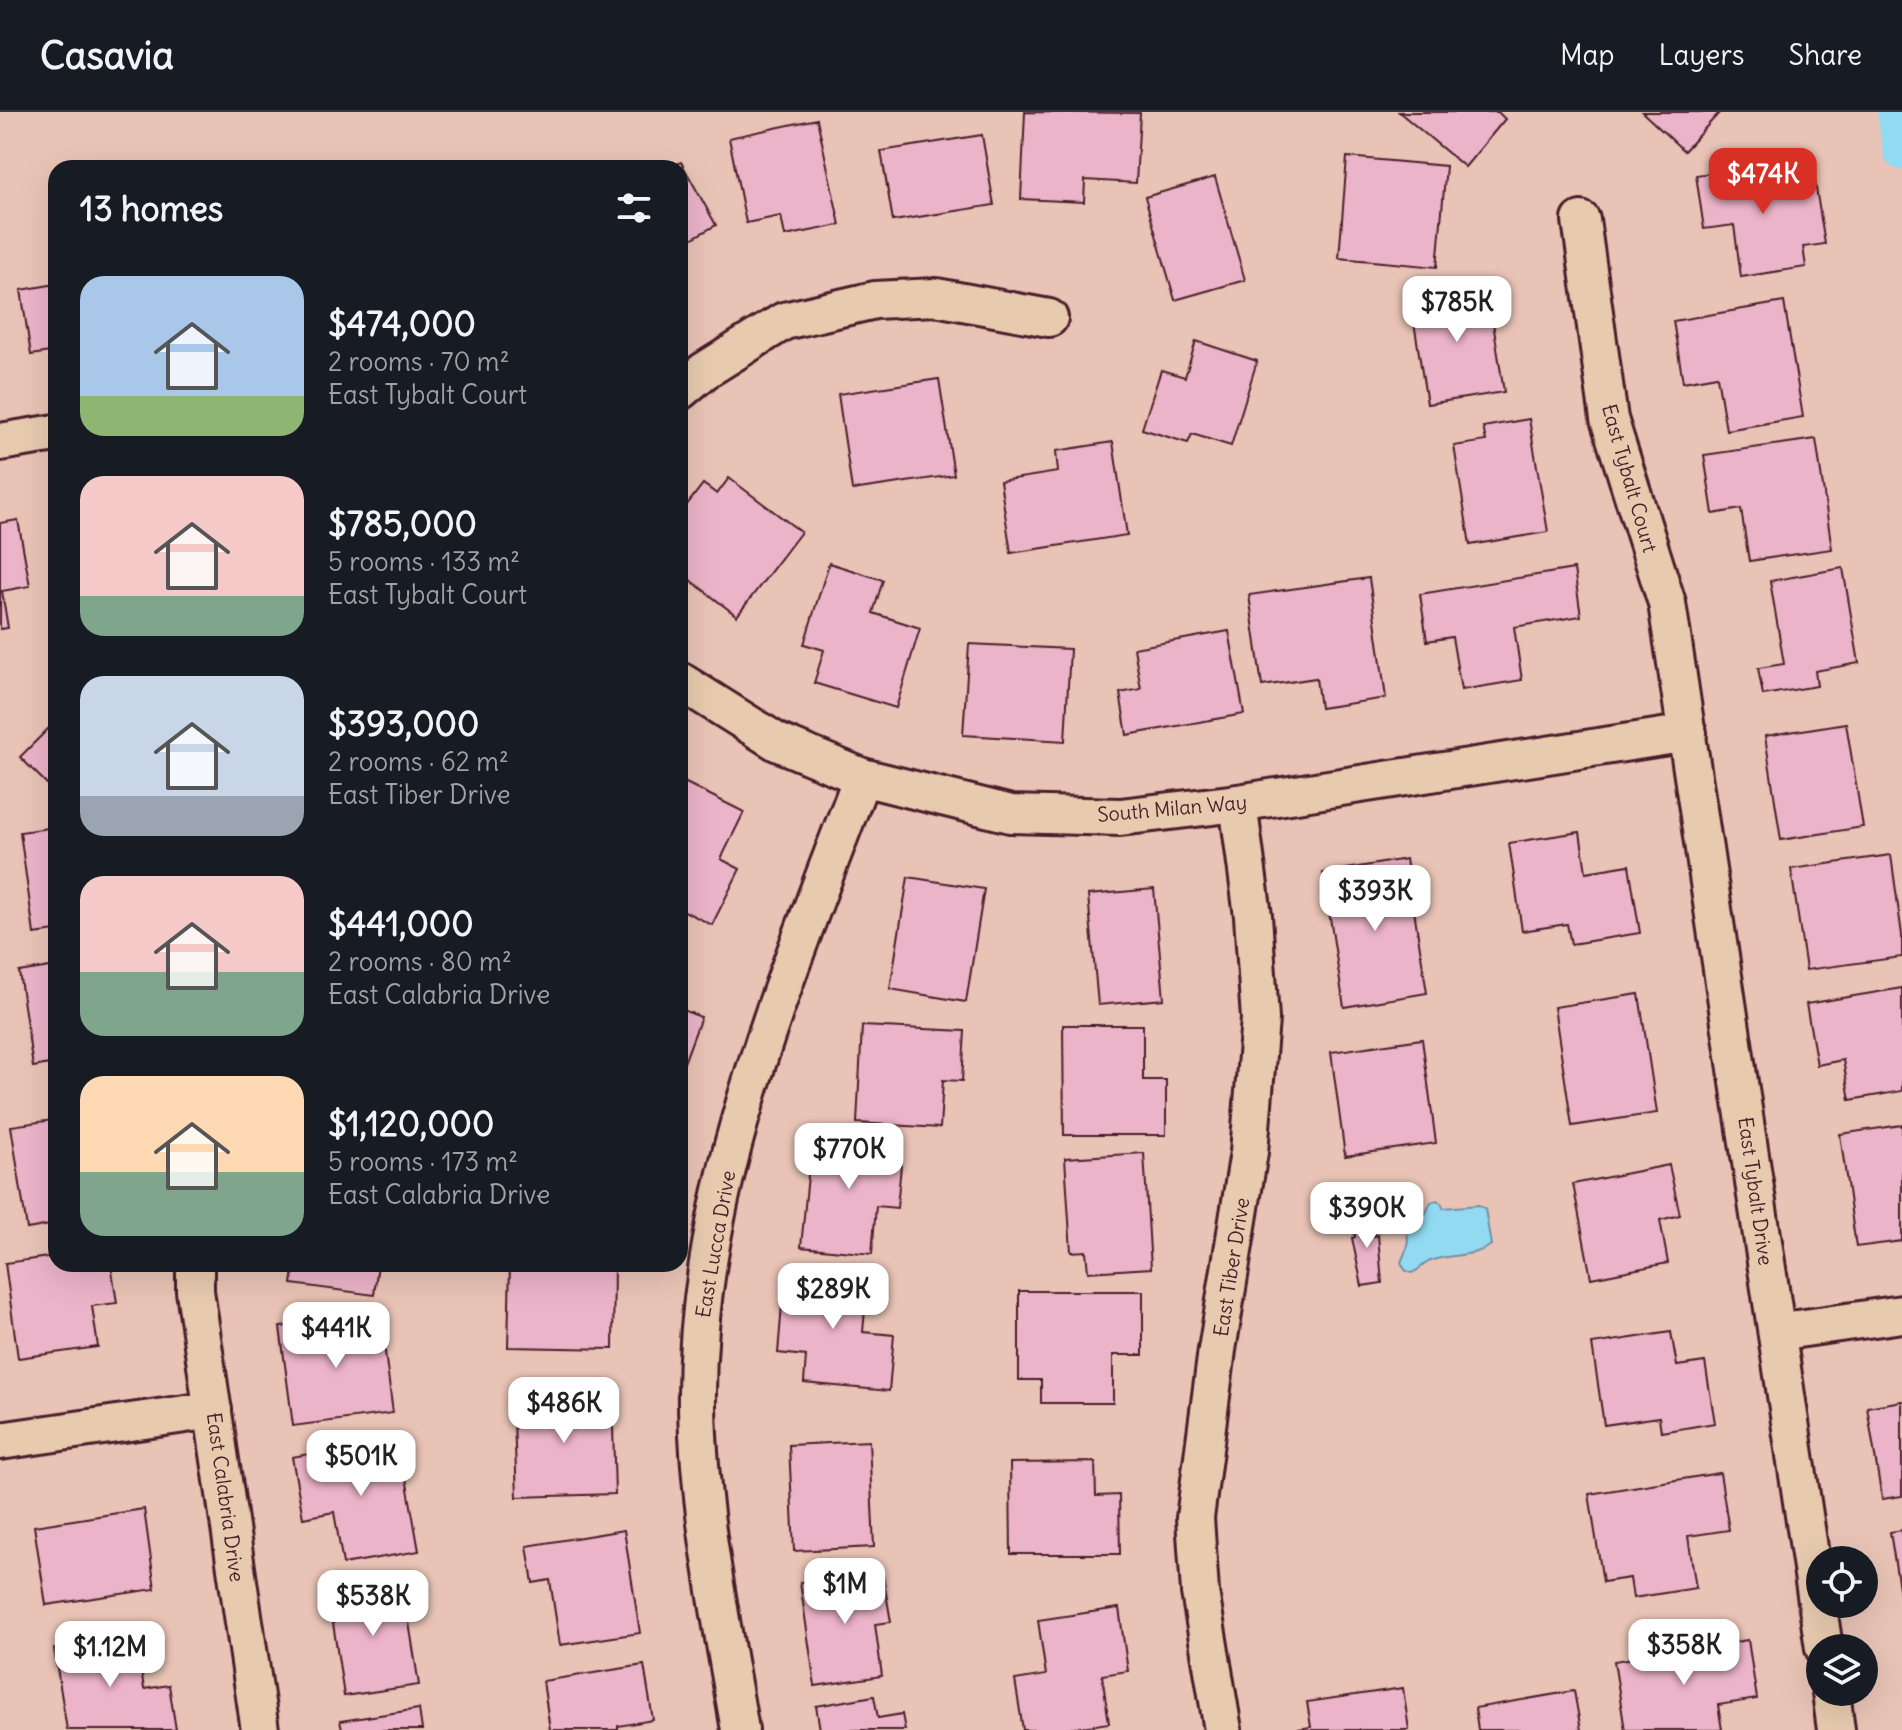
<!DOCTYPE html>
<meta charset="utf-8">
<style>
body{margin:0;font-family:Delius,sans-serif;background:#242831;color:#f1f3f6;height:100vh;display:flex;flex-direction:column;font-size:30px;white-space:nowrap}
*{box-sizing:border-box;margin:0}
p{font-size:26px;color:#9ea1a6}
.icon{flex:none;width:44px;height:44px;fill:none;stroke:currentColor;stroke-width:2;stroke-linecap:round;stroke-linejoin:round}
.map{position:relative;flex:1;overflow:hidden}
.panel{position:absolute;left:48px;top:48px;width:640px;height:1112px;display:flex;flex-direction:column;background:#171b24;border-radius:24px;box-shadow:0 8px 32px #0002}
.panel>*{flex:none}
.fabs{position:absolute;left:1806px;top:1434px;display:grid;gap:16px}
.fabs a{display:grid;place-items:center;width:72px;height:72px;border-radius:50%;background:#171b24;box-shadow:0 8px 32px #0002;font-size:40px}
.price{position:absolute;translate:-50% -68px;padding:0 18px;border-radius:16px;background:#fff;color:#222;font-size:26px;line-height:52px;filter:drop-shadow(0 2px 4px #0008)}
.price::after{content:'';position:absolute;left:50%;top:48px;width:24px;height:18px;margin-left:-12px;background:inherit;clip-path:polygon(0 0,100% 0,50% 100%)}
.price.current{background:#d93025;color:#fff}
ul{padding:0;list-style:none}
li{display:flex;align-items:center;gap:24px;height:200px;padding:0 32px}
li span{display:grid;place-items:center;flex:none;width:224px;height:160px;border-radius:24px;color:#555}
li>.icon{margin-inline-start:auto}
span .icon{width:96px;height:96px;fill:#fffc;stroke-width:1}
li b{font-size:34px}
h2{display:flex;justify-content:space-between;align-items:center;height:96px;padding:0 32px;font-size:34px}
header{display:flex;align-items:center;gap:48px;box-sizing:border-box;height:112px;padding:0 40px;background:#171b24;border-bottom:2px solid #363941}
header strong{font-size:38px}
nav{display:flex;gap:44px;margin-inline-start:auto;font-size:28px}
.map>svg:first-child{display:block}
.water{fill:#91daf2;stroke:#758fa2;stroke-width:2}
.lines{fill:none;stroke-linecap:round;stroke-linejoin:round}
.canal{stroke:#91daf2;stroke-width:38}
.building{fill:#ecb4c8;stroke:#4a1f2b;stroke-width:2}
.minor-casing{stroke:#4a1f2b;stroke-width:42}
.minor{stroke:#e8cbaf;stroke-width:36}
.labels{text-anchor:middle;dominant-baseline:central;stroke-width:7;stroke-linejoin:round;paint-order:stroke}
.street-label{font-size:20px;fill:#4a1f2b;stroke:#e8cbaf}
</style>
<header>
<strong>Casavia</strong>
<nav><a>Map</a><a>Layers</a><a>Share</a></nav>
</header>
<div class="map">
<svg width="1902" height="1618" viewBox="0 0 1902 1618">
<rect width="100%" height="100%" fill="#e9c4b6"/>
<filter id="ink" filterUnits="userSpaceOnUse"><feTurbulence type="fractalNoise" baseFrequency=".0125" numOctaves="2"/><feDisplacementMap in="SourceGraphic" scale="16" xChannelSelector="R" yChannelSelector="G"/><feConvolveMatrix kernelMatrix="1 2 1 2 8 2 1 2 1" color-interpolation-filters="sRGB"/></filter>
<g filter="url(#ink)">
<path class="water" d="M1437,1088l5,4 1,4 36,-3 6,4 6,36c-16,12 -39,9 -58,15 -9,2 -12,10 -22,13l-6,-3 -4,-8 7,-16 -1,-24 4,-7 15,-2 5,-11z"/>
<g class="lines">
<polyline class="canal" points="1896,0 1902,39"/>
</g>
<g class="building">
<polygon points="1025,0 1140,1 1136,71 1085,68 1084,90 1021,87"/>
<polygon points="1399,0 1498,0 1505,7 1465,55"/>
<polygon points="1642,0 1720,0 1684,39"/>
<polygon points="817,7 840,113 785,124 781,104 746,111 729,26"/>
<polygon points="982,23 994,93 893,109 881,39"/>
<polygon points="1347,45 1446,54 1437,155 1339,146"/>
<polygon points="681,50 716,113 680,133 680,56 670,56"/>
<polygon points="1789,50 1792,73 1815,70 1825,132 1803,135 1806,155 1741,165 1734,113 1704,117 1696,63"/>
<polygon points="1215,65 1245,168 1175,188 1145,85"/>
<polygon points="56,172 56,239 31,243 21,178"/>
<polygon points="1487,173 1504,280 1427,292 1410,185"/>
<polygon points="1784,190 1803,305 1726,318 1717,264 1683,270 1673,209"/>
<polygon points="1196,229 1257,249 1231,334 1192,322 1188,331 1142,317 1161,258 1185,265"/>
<polygon points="939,267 954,363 852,378 838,282"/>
<polygon points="1529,307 1548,420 1470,433 1454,334 1486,329 1483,315"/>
<polygon points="1816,327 1832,437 1749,449 1741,397 1713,402 1704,343"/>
<polygon points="1113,330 1127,423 1011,441 1000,369 1058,360 1056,339"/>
<polygon points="729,366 801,420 737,504 680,460 680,402 703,372 717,382"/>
<polygon points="18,408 30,474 2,479 8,516 0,517 0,411"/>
<polygon points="829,451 883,468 873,501 920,516 896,596 814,571 824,538 804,532"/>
<polygon points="1843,456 1859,551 1815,559 1817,574 1763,583 1758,556 1784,552 1770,469"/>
<polygon points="1574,457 1581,504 1514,515 1522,568 1461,578 1452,525 1427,529 1420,482"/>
<polygon points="1369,466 1386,586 1320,596 1316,566 1262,574 1249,483"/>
<polygon points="1229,519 1244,602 1127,623 1120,581 1141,577 1134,536"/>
<polygon points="969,532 1070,537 1065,629 963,623"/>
<polygon points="56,609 56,681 20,645"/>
<polygon points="1846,611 1863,715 1781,728 1765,624"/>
<polygon points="680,668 744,700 721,747 740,757 712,813 680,797"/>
<polygon points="56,715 56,819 34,822 20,720"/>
<polygon points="1580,720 1586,760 1629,753 1640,821 1571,832 1567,812 1522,819 1509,731"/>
<polygon points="1891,743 1902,823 1902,845 1806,858 1791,757"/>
<polygon points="1406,747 1427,881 1344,895 1323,761"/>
<polygon points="908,765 984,777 966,890 890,877"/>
<polygon points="1154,777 1164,887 1098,893 1088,783"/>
<polygon points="56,854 56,957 55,951 33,955 19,860"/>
<polygon points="1902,876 1902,979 1850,988 1843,948 1817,953 1806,892"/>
<polygon points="1639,882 1657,1001 1572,1014 1554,895"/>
<polygon points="680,897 701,905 682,956 680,955"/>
<polygon points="1063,913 1143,913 1143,968 1166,968 1166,1023 1064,1023"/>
<polygon points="862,914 965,919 962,969 943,968 940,1016 857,1011"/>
<polygon points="1422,927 1436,1031 1345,1044 1331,940"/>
<polygon points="56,981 56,1112 27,1117 11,1014 53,1008 49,982"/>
<polygon points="1902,1013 1902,1129 1856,1135 1840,1022"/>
<polygon points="812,1022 903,1031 897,1096 876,1094 872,1142 801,1135"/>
<polygon points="1144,1041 1151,1156 1088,1160 1086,1139 1071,1140 1065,1046"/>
<polygon points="1669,1053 1680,1103 1660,1108 1668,1151 1591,1166 1573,1072"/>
<polygon points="1371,1100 1374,1124 1378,1123 1382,1171 1362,1174 1352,1126 1355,1125 1352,1103"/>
<polygon points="56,1144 56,1152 111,1152 117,1191 92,1194 98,1235 18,1246 5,1151"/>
<polygon points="295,1152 378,1152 374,1183 292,1172"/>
<polygon points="510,1152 614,1152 613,1237 508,1235"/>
<polygon points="785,1157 868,1165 863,1220 894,1223 889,1279 804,1271 806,1244 778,1241"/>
<polygon points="1019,1179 1143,1179 1143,1243 1113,1243 1113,1291 1041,1291 1041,1268 1019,1268"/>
<polygon points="380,1202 393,1301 293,1314 280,1215"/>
<polygon points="1671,1220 1677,1254 1705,1250 1715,1311 1661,1320 1659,1305 1604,1313 1592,1232"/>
<polygon points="612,1281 615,1382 517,1385 513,1284"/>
<polygon points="1902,1289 1902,1384 1882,1387 1867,1295"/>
<polygon points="399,1326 419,1439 343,1452 334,1400 303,1406 292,1345"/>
<polygon points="869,1329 874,1435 794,1439 789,1333"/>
<polygon points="1095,1350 1096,1384 1119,1383 1120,1442 1011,1442 1010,1351"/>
<polygon points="1720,1361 1729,1418 1688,1424 1696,1476 1633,1486 1630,1466 1603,1470 1589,1382"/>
<polygon points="144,1397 155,1477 46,1493 34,1414"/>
<polygon points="624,1418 640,1521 560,1533 550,1468 533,1471 527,1434"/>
<polygon points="1902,1418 1902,1482 1900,1482 1890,1420"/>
<polygon points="882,1458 891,1510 875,1512 882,1564 815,1574 800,1470"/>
<polygon points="402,1467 419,1573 344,1584 328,1478"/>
<polygon points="1119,1496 1128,1559 1102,1563 1109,1611 1060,1618 1023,1618 1015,1568 1046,1563 1038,1508"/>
<polygon points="136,1525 144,1577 169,1573 176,1618 67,1618 54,1537"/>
<polygon points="1748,1528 1757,1587 1718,1593 1722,1618 1625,1618 1614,1549"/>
<polygon points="644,1553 653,1608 618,1614 618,1618 550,1618 543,1569"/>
<polygon points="1403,1576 1409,1618 1291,1618 1311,1615 1307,1590"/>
<polygon points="1574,1579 1581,1618 1478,1618 1475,1596"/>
<polygon points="874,1584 878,1606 902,1602 905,1618 820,1618 816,1594"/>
<polygon points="419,1597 422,1618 342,1618 340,1609"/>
</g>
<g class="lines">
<g class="minor-casing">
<g id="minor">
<polyline points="1581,108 1609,307 1667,491 1824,1536"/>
<polyline points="680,279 704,259 784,209 875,188 936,185 1049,206"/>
<polyline points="0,330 56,321"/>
<polyline points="680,569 777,630 862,665 1011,702 1120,705 1238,691 1688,621"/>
<polyline points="195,1152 195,1179 260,1618"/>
<polyline points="1777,1220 1902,1202"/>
<polyline points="0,1329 213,1298"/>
<polyline points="1831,1580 1836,1618"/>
<path d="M740,1618c-18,-107 -41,-215 -43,-324 -3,-217 90,-429 165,-629"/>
<polyline points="1223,1618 1200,1480 1195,1406 1217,1238 1249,1040 1260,907 1253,804 1238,691"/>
</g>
</g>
<use href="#minor" class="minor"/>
</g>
</g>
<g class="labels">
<g class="street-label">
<text transform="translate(1630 366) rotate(74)">East Tybalt Court</text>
<text transform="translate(1172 696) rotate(-5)">South Milan Way</text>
<text transform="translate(1756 1079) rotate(82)">East Tybalt Drive</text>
<text transform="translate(715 1132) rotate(-80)">East Lucca Drive</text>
<text transform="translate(1231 1155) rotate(-81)">East Tiber Drive</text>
<text transform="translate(226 1385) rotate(82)">East Calabria Drive</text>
</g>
</g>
</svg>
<div class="fabs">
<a><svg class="icon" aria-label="locate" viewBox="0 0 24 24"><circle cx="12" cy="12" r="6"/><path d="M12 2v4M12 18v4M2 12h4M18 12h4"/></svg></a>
<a><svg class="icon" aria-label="layers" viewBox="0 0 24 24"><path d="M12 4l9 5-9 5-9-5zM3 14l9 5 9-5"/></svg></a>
</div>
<b class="price current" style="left:1763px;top:104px">$474K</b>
<b class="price" style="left:1457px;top:232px">$785K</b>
<b class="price" style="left:1375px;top:821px">$393K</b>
<b class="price" style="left:849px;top:1079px">$770K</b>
<b class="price" style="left:1367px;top:1138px">$390K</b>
<b class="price" style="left:833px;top:1219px">$289K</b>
<b class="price" style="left:336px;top:1258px">$441K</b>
<b class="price" style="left:564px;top:1333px">$486K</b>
<b class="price" style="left:361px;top:1386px">$501K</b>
<b class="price" style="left:845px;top:1514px">$1M</b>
<b class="price" style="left:373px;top:1526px">$538K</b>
<b class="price" style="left:1684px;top:1575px">$358K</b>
<b class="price" style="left:110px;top:1577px">$1.12M</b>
<section class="panel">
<h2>13 homes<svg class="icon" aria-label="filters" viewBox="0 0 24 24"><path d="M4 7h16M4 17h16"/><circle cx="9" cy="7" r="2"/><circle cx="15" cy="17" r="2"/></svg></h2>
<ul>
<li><span style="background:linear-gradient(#a9c7e8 75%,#8fb573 0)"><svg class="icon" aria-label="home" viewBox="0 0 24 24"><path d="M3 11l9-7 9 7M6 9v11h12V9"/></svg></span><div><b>$474,000</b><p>2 rooms · 70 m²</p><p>East Tybalt Court</p></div></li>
<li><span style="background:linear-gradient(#f6c9c9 75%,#7fa58c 0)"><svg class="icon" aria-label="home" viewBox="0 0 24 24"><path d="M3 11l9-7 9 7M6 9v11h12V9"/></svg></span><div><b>$785,000</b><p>5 rooms · 133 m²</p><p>East Tybalt Court</p></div></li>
<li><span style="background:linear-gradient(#c9d6e8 75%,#9aa5b1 0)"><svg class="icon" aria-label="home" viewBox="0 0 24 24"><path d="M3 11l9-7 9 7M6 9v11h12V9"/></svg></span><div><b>$393,000</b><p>2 rooms · 62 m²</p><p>East Tiber Drive</p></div></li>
<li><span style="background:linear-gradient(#f6c9c9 60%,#7fa58c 0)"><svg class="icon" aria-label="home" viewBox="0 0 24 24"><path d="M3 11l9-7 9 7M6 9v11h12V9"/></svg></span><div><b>$441,000</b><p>2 rooms · 80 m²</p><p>East Calabria Drive</p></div></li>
<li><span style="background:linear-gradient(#ffd9b3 60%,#7fa58c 0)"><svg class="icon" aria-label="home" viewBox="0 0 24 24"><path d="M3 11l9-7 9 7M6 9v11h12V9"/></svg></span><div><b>$1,120,000</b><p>5 rooms · 173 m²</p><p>East Calabria Drive</p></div></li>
</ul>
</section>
</div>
